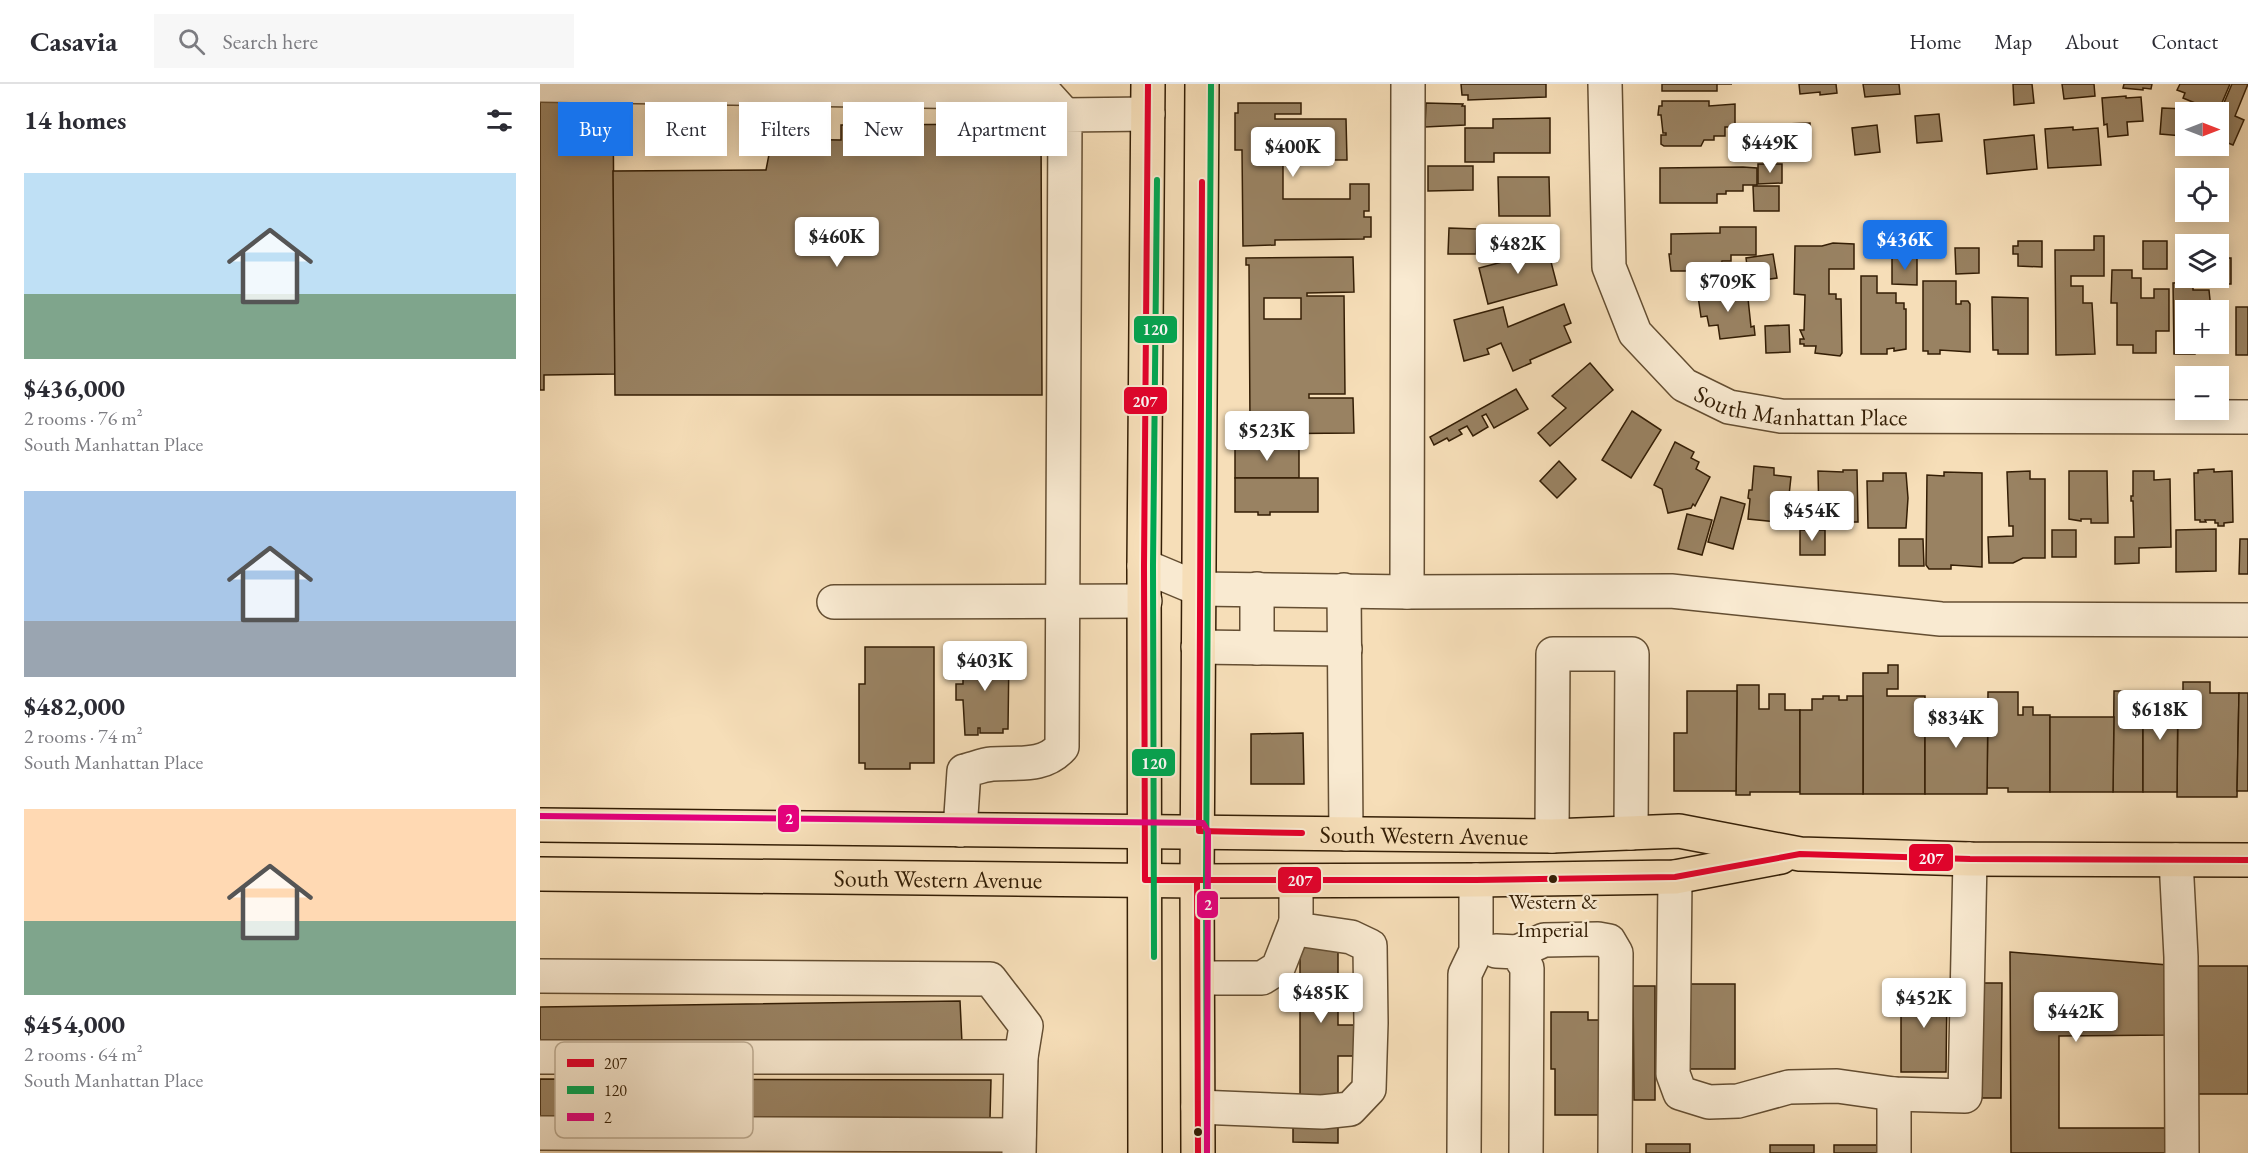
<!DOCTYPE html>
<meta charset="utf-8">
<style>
body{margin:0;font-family:"EB Garamond",serif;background:#f7f7f7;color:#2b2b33;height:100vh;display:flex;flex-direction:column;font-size:22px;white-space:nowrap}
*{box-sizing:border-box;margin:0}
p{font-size:20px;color:#7c7c81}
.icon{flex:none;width:33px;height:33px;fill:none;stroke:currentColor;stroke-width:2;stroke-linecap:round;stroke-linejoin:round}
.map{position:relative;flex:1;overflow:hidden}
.drawer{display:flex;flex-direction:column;background:#fff;width:540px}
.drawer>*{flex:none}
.hud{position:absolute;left:18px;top:18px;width:570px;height:54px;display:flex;gap:12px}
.needle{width:39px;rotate:90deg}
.tools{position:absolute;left:1635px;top:18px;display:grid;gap:12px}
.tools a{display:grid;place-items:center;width:54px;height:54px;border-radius:0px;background:#fff;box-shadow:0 3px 15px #0003;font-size:30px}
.price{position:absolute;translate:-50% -51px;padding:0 14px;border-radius:6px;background:#fff;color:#222;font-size:20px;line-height:39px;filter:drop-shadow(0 2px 3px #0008)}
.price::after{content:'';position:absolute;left:50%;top:36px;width:18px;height:14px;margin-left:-9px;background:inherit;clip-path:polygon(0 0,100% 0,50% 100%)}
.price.on{background:#1a73e8;color:#fff}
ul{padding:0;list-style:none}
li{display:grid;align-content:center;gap:12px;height:318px;padding:0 24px}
li span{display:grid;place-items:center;height:186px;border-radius:0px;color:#555}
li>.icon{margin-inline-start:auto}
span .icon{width:108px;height:108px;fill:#fffc;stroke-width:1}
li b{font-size:26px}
h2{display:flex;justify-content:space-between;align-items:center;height:72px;padding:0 24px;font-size:26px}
.chip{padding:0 21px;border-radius:0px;background:#fff;box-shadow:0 3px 15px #0003;font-size:21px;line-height:54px}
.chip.on{background:#1a73e8;color:#fff}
header{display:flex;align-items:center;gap:36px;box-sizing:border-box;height:84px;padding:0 30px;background:#fff;border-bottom:2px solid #e1e1e2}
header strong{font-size:28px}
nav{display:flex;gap:33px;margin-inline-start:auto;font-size:21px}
.search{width:420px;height:54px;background:#f7f7f7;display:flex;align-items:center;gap:15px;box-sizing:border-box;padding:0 21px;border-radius:0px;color:#7c7c81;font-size:22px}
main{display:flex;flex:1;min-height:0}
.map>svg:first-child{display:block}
.building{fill:#998262;stroke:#341e05;stroke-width:1.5;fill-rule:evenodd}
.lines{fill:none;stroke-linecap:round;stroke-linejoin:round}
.minor-casing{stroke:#644e32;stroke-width:36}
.major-casing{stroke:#341e05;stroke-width:36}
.minor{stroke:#f9ead1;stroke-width:33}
.major{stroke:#f6deb8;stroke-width:33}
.bus-1-casing{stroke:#f9ead1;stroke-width:10}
.bus-2-casing{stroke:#f9ead1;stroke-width:10}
.bus-3-casing{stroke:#f9ead1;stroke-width:10}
.bus-1{stroke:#e4002b;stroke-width:6}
.bus-2{stroke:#00a651;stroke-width:6}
.bus-3{stroke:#e5007d;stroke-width:6}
.bus-dot{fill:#341e05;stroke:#f9ead1;stroke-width:2}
.labels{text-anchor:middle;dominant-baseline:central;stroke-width:4.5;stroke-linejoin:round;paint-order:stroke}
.bus-label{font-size:22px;fill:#341e05;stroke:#f9ead1}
.street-label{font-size:24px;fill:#341e05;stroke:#f9ead1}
.key{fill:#f9ead1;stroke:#bead94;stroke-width:1.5}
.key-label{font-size:16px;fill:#341e05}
.line-badge{stroke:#f9ead1;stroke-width:2}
.badge-label{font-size:16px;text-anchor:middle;font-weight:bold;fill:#fff}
</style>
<header>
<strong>Casavia</strong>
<div class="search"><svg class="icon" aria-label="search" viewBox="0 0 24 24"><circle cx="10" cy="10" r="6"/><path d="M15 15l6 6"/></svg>Search here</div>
<nav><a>Home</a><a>Map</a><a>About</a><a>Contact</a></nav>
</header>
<main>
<section class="drawer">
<h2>14 homes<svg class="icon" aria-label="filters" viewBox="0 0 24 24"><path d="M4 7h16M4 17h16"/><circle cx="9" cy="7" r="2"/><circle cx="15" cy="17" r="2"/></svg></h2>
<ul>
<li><span style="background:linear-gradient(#bfe0f5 65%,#7fa58c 0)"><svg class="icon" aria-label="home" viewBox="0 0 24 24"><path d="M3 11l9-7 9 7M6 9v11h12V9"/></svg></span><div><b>$436,000</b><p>2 rooms · 76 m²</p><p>South Manhattan Place</p></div></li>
<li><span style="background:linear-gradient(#a9c7e8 70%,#9aa5b1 0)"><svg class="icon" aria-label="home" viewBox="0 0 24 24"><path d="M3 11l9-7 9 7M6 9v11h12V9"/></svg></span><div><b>$482,000</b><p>2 rooms · 74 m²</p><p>South Manhattan Place</p></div></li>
<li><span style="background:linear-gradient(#ffd9b3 60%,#7fa58c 0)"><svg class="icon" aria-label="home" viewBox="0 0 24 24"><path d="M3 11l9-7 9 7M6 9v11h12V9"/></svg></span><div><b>$454,000</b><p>2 rooms · 64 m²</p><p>South Manhattan Place</p></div></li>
</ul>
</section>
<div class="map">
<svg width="1708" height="1069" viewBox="0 0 1708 1069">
<rect width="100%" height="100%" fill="#f6deb8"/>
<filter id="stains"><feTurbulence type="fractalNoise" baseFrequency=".00333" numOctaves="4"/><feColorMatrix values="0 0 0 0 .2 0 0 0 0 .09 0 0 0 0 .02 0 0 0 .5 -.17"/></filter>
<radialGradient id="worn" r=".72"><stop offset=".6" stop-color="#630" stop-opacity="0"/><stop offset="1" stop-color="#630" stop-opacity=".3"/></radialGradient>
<g class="building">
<polygon points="921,0 1006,0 1006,13 928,16 928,11 922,11"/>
<polygon points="1122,0 1192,0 1177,0 1177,7 1122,7"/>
<polygon points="1259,0 1296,0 1297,9 1280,11 1280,8 1260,10"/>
<polygon points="1323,0 1359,0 1360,10 1325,13"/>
<polygon points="1473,0 1492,0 1494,19 1474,21"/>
<polygon points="1522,0 1554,0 1555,12 1524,15"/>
<polygon points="1584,0 1612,0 1611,5 1603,4 1603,6 1583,4"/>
<polygon points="1640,0 1690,0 1678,28 1651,28 1655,19 1643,14 1645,9 1637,6"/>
<polygon points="1692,0 1708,0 1695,32 1704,36 1693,61 1678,55 1678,33"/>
<polygon points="1586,12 1586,14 1601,13 1603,37 1587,38 1588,51 1568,53 1567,40 1564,41 1562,14"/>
<polygon points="0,16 73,16 75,290 4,291 4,306 0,306"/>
<polygon points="1122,17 1169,17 1169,22 1195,20 1195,43 1185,43 1185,52 1174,52 1174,56 1164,56 1161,62 1124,62 1121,60 1121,51 1126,51 1126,49 1123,49 1121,31 1118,31 1119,22 1122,22"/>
<polygon points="698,19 761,19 761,30 735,30 735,35 806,35 807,76 743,76 743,115 810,115 810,100 829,100 829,127 824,127 824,133 831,133 831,153 824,153 824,155 735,156 735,161 703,162 702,66 695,66 695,29 698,29"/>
<polygon points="886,19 923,20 922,22 925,22 925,41 885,43"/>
<polygon points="1622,24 1645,25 1643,52 1620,50"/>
<polygon points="1399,30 1402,57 1377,59 1375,32"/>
<polygon points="1010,34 1010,69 954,69 954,78 925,78 925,44 953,44 953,35"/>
<polygon points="1270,39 1271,65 1248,66 1246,40"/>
<polygon points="501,40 502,311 75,311 73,87 226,86 232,55 301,56 301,41"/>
<polygon points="1205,40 1219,40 1218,73 1191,73 1191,49 1205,49"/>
<polygon points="1337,41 1340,68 1315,71 1312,44"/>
<polygon points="1533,43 1533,46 1558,44 1561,81 1508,84 1505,45"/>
<polygon points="1494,51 1497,85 1447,90 1444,56"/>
<polygon points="1218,80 1242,80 1242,99 1218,100"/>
<polygon points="888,82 933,82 933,106 888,107"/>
<polygon points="1203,83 1217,84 1217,101 1203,101 1203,107 1186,107 1186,110 1177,110 1177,119 1120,119 1120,84"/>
<polygon points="958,93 1009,93 1010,132 959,132"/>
<polygon points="1213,102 1239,102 1239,127 1214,127"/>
<polygon points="1180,143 1216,143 1216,171 1191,171 1191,177 1182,177 1180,187 1131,187 1129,170 1131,170 1131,150 1180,149"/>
<polygon points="909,144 937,145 936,170 908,170"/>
<polygon points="1554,152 1564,152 1564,192 1531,192 1531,202 1543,202 1543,219 1552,219 1555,270 1516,271 1515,166 1554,166"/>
<polygon points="1478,157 1502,157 1502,183 1478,182 1478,170 1473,170 1473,162 1478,162"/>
<rect x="1603" y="157" width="24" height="28"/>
<polygon points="1000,159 1005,176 1010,174 1017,201 948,220 939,184 966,177 964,172 969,171 968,168"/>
<polygon points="1293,159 1314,160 1314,185 1289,185 1289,210 1296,210 1296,215 1301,215 1302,269 1300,272 1275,269 1276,262 1264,262 1264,260 1260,260 1260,255 1264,255 1260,246 1264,246 1265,211 1254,210 1255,162 1282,162"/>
<polygon points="1415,164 1439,164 1439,189 1416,190"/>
<polygon points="1233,170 1237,194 1209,198 1206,174"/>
<path d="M813,173l1,35 -47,1v3h37l1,98h-36v4h44l1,35 -107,1 -1,-8h4l-1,-161h-3v-7zM724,214h37v21h-37z"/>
<polygon points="1352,173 1377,173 1377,201 1352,200"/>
<polygon points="1678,174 1691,174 1691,200 1666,200 1665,194 1678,194"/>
<polygon points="1572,186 1592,186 1592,194 1601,194 1601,214 1614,214 1614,205 1629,205 1629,247 1616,247 1616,269 1593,269 1593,261 1577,261 1577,219 1571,219"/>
<polygon points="1321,192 1337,192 1337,209 1356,209 1356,219 1364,219 1364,225 1366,225 1366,265 1354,267 1354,264 1347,265 1347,270 1321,270"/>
<polygon points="1383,197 1416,197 1416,220 1421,220 1421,217 1428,217 1430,220 1430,268 1400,266 1400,270 1388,270 1388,267 1383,267"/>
<polygon points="1653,198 1653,206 1669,206 1671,226 1646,226 1646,260 1678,260 1679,230 1679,267 1655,266 1655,270 1634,270 1633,199"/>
<polygon points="1207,205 1211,243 1214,242 1215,251 1180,255 1178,241 1169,242 1167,232 1161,233 1158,212"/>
<polygon points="1452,213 1488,214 1488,270 1458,270 1458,266 1453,266"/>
<polygon points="1024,220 1031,239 1024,242 1031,258 990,276 991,279 973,287 961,259 947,265 949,270 924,277 914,236 963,223 968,243"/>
<rect x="1696" y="223" width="12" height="48"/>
<polygon points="1249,241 1250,268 1226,269 1225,242"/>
<polygon points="1050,279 1073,306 1010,362 998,349 1026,324 1012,312"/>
<polygon points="976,305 988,325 954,344 946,330 942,332 948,343 933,352 927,342 919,346 922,350 909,357 907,354 894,361 890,353"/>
<polygon points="1092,327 1121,346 1091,394 1062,376"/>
<polygon points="1135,358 1154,368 1151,374 1159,378 1156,385 1170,393 1155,422 1153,420 1151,424 1128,429 1122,405 1114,401"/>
<rect x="695" y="361" width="64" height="33"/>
<polygon points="1019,377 1036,395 1017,414 1000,397"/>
<polygon points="1214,382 1234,384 1234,391 1251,393 1246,439 1208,435 1210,415 1208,414 1209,406 1212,406"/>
<polygon points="1674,385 1674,388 1692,387 1693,438 1684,439 1684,442 1678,442 1678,439 1675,439 1675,436 1665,436 1666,438 1660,438 1660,436 1655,436 1654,389 1658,389 1658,386"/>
<polygon points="1303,386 1317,386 1318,438 1302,438 1302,435 1286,437 1286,435 1279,435 1278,387 1303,388"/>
<polygon points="1490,387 1490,395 1505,395 1505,474 1483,474 1473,479 1449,479 1448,453 1473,452 1473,442 1469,442 1467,388"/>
<polygon points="1529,387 1567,387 1568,439 1551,439 1551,435 1541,435 1541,437 1529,435"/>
<polygon points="1593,387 1614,387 1614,396 1630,395 1631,463 1599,464 1599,479 1575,480 1575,453 1594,453 1593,417 1591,417 1591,412 1593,412"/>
<polygon points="1404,388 1442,389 1442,483 1411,481 1411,485 1389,485 1386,481 1387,391 1404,392"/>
<polygon points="1343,389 1366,389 1368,414 1366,444 1328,444 1327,397 1343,397"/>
<polygon points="695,394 778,394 778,428 730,428 730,431 718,431 718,428 695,428"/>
<polygon points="1181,413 1205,420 1193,465 1168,458"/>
<polygon points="1147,430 1172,436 1162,471 1138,465"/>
<polygon points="1676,445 1676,487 1636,488 1636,446"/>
<rect x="1260" y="446" width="25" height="25"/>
<rect x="1512" y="446" width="24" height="27"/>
<polygon points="1359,455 1383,455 1384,482 1359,482"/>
<polygon points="1700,455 1708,455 1708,490 1699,490"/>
<polygon points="325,563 394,563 394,679 370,679 370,685 325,685 325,679 319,679 319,600 325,600"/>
<polygon points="423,568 469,568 468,645 463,645 463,649 440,649 440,644 438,644 438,651 425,651 423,616 416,616 416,600 423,600"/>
<polygon points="1348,581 1358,581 1358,605 1347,605 1347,612 1385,612 1385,710 1323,710 1323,589 1348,589"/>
<polygon points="1643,598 1670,598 1670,609 1699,609 1697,713 1637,713 1638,607 1643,607"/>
<polygon points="1197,601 1219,601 1219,625 1229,625 1229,610 1245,610 1245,626 1260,626 1260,708 1210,708 1210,711 1196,711"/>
<polygon points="1147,607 1197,607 1196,707 1134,707 1134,649 1147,649"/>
<polygon points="1574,607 1603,607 1603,708 1573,708"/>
<polygon points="1603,607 1638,607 1637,708 1603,708"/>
<polygon points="1448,608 1478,608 1478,631 1483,631 1483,623 1493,623 1493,631 1510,631 1510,708 1468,708 1468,704 1447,704"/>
<polygon points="1699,609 1708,609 1708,707 1697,707"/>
<polygon points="1283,612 1299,612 1299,616 1307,616 1307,612 1323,612 1323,710 1260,710 1260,626 1272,626 1272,615 1283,615"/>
<polygon points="1385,621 1448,621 1447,710 1385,710"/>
<polygon points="1510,633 1574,633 1573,708 1510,708"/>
<polygon points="763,649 764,700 711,700 711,650"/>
<polygon points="760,856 798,856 798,941 817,941 817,972 798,972 798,1020 760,1020"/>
<polygon points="1470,868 1628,881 1629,951 1519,952 1519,1044 1627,1044 1627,1069 1471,1069"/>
<rect x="1657" y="882" width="51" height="128"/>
<polygon points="1439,899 1462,899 1461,1014 1438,1014"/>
<rect x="1149" y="900" width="46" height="85"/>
<polygon points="1093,902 1115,902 1115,1016 1094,1016"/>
<polygon points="1361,903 1407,903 1406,988 1361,988"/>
<polygon points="420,917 422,959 0,960 0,923"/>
<polygon points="1011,928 1048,928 1048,936 1072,936 1073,1031 1015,1031 1015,985 1011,985"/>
<polygon points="0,995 451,996 450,1034 0,1032"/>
<polygon points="753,1036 798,1037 798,1059 753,1058"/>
<rect x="1106" y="1060" width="44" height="9"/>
<rect x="1230" y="1061" width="44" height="8"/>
<rect x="1294" y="1061" width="43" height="8"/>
</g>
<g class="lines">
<g class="minor-casing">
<g id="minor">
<path id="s1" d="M1065,0l4,183 26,66 49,52 45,22 52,9 467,1"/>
<polyline points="0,1 505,9 525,31"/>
<polyline points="604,482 659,505 867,508 1131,507 1401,535 1708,536"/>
<polyline points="804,506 806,750"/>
<polyline points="867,508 868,0"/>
<polyline points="294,518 605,517"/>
<polyline points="658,563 805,565"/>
<polyline points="717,564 717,505"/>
<path d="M420,746l4,-59c9,-2 18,-6 28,-7 26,-2 51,4 70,-17l3,-632 83,-1"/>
<polyline points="1012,752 1013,570 1092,570 1091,749"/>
<polyline points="1636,776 1641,873 1642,1069"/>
<polyline points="1135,793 1133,990 1140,1009 1169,1018 1198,1017 1249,1003 1297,1002 1354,1010 1425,1012 1430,775"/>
<polyline points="956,867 977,868 987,884 986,1069"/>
<polyline points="977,868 1004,856 1058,855 1069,857 1076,869 1075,1069"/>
<polyline points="0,892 450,895 486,942 481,973 479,1069"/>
<polyline points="658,894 722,894 738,884 756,838"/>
<polyline points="0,973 481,973"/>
<polyline points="1354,1010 1354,1069"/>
<polyline points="658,1023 782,1028 810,1025 829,1005 831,939 830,862 811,853 763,846 756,838 756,797"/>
<polyline points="0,1049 479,1051"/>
<polyline points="924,1069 925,890 936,867 936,796"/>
</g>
</g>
<g class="major-casing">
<g id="major">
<path id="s2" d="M0,741l1012,11 127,-5 121,23 170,5 278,1"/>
<path id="s3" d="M0,790l657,7 279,-1 199,-3 106,-20"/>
<polyline points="605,1069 604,482 608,0"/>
<polyline points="658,1069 657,797 662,0"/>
</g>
</g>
<use href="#minor" class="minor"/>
<use href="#major" class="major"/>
<g class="bus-1-casing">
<g id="bus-1">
<polyline points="608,0 604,482 605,796 936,796 1135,793 1260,770 1430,775 1708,776"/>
<polyline points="662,98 659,747 762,749"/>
<polyline points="657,797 658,1069"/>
</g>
</g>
<g class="bus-2-casing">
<g id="bus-2">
<polyline points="614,873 613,482 617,96"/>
<polyline points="667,1069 666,797 671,0"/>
</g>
</g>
<g class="bus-3-casing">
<polyline id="bus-3" points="0,732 663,739 668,747 667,1069"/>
</g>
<use href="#bus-1" class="bus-1"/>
<use href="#bus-2" class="bus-2"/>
<use href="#bus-3" class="bus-3"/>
</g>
<g class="bus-dot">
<circle cx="1013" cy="795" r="5"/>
<circle cx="658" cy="1048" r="5"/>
</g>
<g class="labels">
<g class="bus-label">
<text x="1013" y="817">Western &amp;<tspan x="1013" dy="28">Imperial</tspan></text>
</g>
<g class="street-label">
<text stroke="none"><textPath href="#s1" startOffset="447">South Manhattan Place</textPath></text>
<text stroke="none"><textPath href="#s2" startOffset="884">South Western Avenue</textPath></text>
<text stroke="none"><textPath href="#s3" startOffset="398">South Western Avenue</textPath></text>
</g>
</g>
<rect x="15" y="958" width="198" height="96" rx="9" class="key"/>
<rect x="27" y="975" width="27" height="8" fill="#e4002b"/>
<rect x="27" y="1002" width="27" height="8" fill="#00a651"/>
<rect x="27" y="1029" width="27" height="8" fill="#e5007d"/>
<g class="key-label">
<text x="64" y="985">207</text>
<text x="64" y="1012">120</text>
<text x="64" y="1039">2</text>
</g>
<g class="line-badge">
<rect x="593" y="231" width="45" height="29" rx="6" fill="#00a651"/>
<rect x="583" y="302" width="45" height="29" rx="6" fill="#e4002b"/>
<rect x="591" y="664" width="45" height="29" rx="6" fill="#00a651"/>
<rect x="237" y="720" width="23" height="29" rx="6" fill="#e5007d"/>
<rect x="1368" y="759" width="46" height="29" rx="6" fill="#e4002b"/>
<rect x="737" y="782" width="45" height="28" rx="6" fill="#e4002b"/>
<rect x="656" y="806" width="23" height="29" rx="6" fill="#e5007d"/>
</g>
<g class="badge-label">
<text x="615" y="251">120</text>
<text x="605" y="323">207</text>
<text x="614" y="685">120</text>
<text x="249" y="740">2</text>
<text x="1391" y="780">207</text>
<text x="760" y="802">207</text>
<text x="668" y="826">2</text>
</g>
<rect width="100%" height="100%" filter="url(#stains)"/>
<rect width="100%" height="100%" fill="url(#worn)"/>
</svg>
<div class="tools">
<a><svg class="needle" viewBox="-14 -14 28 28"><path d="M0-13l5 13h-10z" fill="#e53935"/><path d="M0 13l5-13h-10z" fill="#7c7c81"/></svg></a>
<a><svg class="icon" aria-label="locate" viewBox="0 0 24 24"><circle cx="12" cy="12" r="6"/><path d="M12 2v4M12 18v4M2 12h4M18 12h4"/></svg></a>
<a><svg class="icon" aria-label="layers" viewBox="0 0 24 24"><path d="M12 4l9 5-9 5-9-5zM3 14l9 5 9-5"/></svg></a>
<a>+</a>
<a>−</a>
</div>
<b class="price" style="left:1230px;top:90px">$449K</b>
<b class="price" style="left:753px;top:94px">$400K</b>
<b class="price" style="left:297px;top:184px">$460K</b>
<b class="price on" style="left:1365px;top:187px">$436K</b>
<b class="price" style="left:978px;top:191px">$482K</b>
<b class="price" style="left:1188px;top:229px">$709K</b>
<b class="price" style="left:727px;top:378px">$523K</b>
<b class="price" style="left:1272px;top:458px">$454K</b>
<b class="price" style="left:445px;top:608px">$403K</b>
<b class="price" style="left:1620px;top:657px">$618K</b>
<b class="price" style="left:1416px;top:665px">$834K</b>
<b class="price" style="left:781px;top:940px">$485K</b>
<b class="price" style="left:1384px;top:945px">$452K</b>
<b class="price" style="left:1536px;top:959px">$442K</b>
<div class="hud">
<a class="chip on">Buy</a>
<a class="chip">Rent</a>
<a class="chip">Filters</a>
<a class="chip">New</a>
<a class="chip">Apartment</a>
</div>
</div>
</main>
